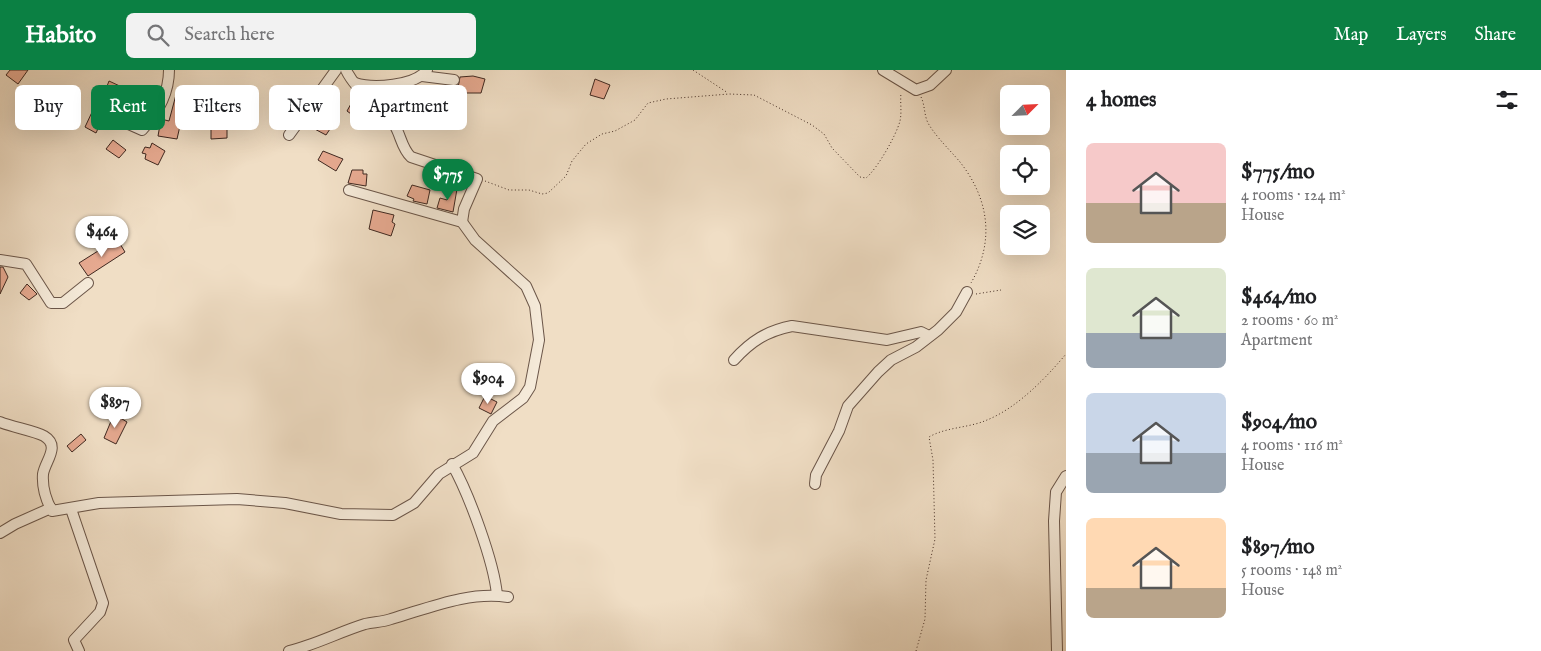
<!DOCTYPE html>
<meta charset="utf-8">
<style>
body{margin:0;font-family:"IM FELL English",serif;background:#f2f2f2;color:#202124;height:100vh;display:flex;flex-direction:column;font-size:19px;white-space:nowrap}
*{box-sizing:border-box;margin:0}
p{font-size:16px;color:#757577}
.icon{flex:none;width:28px;height:28px;fill:none;stroke:currentColor;stroke-width:2;stroke-linecap:round;stroke-linejoin:round}
.map{position:relative;flex:1;overflow:hidden}
.drawer{display:flex;flex-direction:column;background:#fff;width:475px}
.drawer>*{flex:none}
.guide{position:absolute;left:15px;top:15px;width:475px;height:45px;display:flex;gap:10px}
.needle{width:32px;rotate:66deg}
.tools{position:absolute;left:1000px;top:15px;display:grid;gap:10px}
.tools a{display:grid;place-items:center;width:50px;height:50px;border-radius:8px;background:#fff;box-shadow:0 5px 20px #0002;font-size:25px}
.price{position:absolute;translate:-50% -42px;padding:0 11px;border-radius:18px;background:#fff;color:#222;font-size:16px;line-height:32px;filter:drop-shadow(0 1px 2px #0008)}
.price::after{content:'';position:absolute;left:50%;top:30px;width:15px;height:11px;margin-left:-8px;background:inherit;clip-path:polygon(0 0,100% 0,50% 100%)}
.price.on{background:#0b8043;color:#fff}
ul{padding:0;list-style:none}
li{display:flex;align-items:center;gap:15px;height:125px;padding:0 20px}
li span{display:grid;place-items:center;flex:none;width:140px;height:100px;border-radius:8px;color:#555}
li>.icon{margin-inline-start:auto}
span .icon{width:60px;height:60px;fill:#fffc;stroke-width:1}
li b{font-size:21px}
h2{display:flex;justify-content:space-between;align-items:center;height:60px;padding:0 20px;font-size:21px}
.pill{padding:0 18px;border-radius:8px;background:#fff;box-shadow:0 5px 20px #0002;font-size:18px;line-height:45px}
.pill.on{background:#0b8043;color:#fff}
header{display:flex;align-items:center;gap:30px;box-sizing:border-box;height:70px;padding:0 25px;background:#0b8043;color:#fff}
header strong{font-size:24px}
nav{display:flex;gap:28px;margin-inline-start:auto;font-size:18px}
.search{width:350px;height:45px;background:#f2f2f2;display:flex;align-items:center;gap:12px;box-sizing:border-box;padding:0 18px;border-radius:8px;color:#757577;font-size:19px}
main{display:flex;flex:1;min-height:0}
.map>svg:first-child{display:block}
.building{fill:#e7aa91;stroke:#3f2820}
.lines{fill:none;stroke-linecap:round;stroke-linejoin:round}
.minor-casing{stroke:#6b5649;stroke-width:12}
.path{stroke:#3f2820;stroke-width:1;stroke-dasharray:1 2.5;stroke-linecap:butt}
.minor{stroke:#f5ead9;stroke-width:10}
</style>
<header>
<strong>Habito</strong>
<div class="search"><svg class="icon" aria-label="search" viewBox="0 0 24 24"><circle cx="10" cy="10" r="6"/><path d="M15 15l6 6"/></svg>Search here</div>
<nav><a>Map</a><a>Layers</a><a>Share</a></nav>
</header>
<main>
<div class="map">
<svg width="1066" height="581" viewBox="0 0 1066 581">
<rect width="100%" height="100%" fill="#f0dec5"/>
<filter id="stains"><feTurbulence type="fractalNoise" baseFrequency=".004" numOctaves="4"/><feColorMatrix values="0 0 0 0 .2 0 0 0 0 .09 0 0 0 0 .02 0 0 0 .5 -.17"/></filter>
<radialGradient id="worn" r=".72"><stop offset=".6" stop-color="#630" stop-opacity="0"/><stop offset="1" stop-color="#630" stop-opacity=".3"/></radialGradient>
<g class="building">
<polygon points="10,0 28,0 18,14 6,5"/>
<polygon points="473,6 485,9 481,23 457,23 460,7"/>
<polygon points="595,9 610,15 604,29 590,25"/>
<polygon points="109,11 124,18 117,40 108,37 96,63 85,57 93,40 97,42"/>
<polygon points="177,21 192,24 187,48 182,47 177,69 158,66 161,49 169,51"/>
<polygon points="358,27 367,36 358,49 347,41 352,32"/>
<polygon points="393,28 408,31 406,45 393,42 385,34 384,32"/>
<polygon points="211,36 227,36 227,68 211,69"/>
<polygon points="314,47 326,51 328,49 334,53 326,65 309,56"/>
<polygon points="113,70 126,80 119,88 106,79"/>
<polygon points="152,73 165,81 158,95 145,89 146,84 142,83 145,77 150,78"/>
<polygon points="323,81 343,89 336,101 318,90"/>
<polygon points="352,100 363,100 363,104 367,104 366,116 348,113"/>
<polygon points="412,115 430,120 427,134 413,131 414,129 407,126"/>
<polygon points="452,117 457,119 453,142 437,138 440,128 447,130"/>
<polygon points="373,140 394,145 392,152 395,154 391,166 369,159"/>
<polygon points="117,169 125,182 88,206 79,193"/>
<polygon points="0,197 3,197 8,207 0,224"/>
<polygon points="27,214 37,224 29,230 20,223"/>
<polygon points="485,326 497,332 491,344 479,338"/>
<polygon points="114,344 127,352 116,374 104,368"/>
<polygon points="81,364 86,370 72,382 67,376"/>
</g>
<g class="lines">
<g class="minor-casing">
<g id="minor">
<path d="M346,0c11,23 35,35 49,56 6,10 7,23 16,31l66,22 -13,30 -2,13"/>
<polyline points="883,0 916,20 930,15 946,0"/>
<polyline points="422,6 454,10"/>
<path d="M355,13c18,6 60,3 72,-13"/>
<path d="M124,52l18,8c16,-17 27,-36 27,-60"/>
<polyline points="289,65 336,0"/>
<polyline points="0,190 26,194 51,233 63,233 88,213"/>
<path d="M734,290c17,-19 33,-29 58,-34l95,14 34,-8 8,4"/>
<path d="M0,352c12,5 35,9 44,14 17,10 1,25 -1,38 -1,13 3,26 9,37l47,-8 138,-4 48,4 56,11 52,1 21,-12 25,-29 34,-21 20,-32 30,-23 7,-11 9,-47 -4,-34 -9,-20 -51,-46 -13,-18 -113,-32"/>
<path d="M452,394c17,30 42,98 45,131"/>
<polyline points="815,414 816,405 839,361 848,336 878,302 891,290 916,277 938,260 956,242 967,222"/>
<polyline points="71,439 103,533 100,542 74,570 79,581"/>
<polyline points="0,463 15,454 51,438"/>
<path d="M289,581c26,-6 50,-19 76,-27 9,-2 18,-2 26,-5 38,-11 77,-28 117,-22"/>
<polyline points="1057,581 1054,451 1056,422 1066,406"/>
</g>
</g>
<g class="path">
<polyline points="693,0 728,23"/>
<path d="M921,27c4,8 3,18 7,26 8,14 21,26 32,39 29,37 35,79 11,121"/>
<path d="M485,111l24,9h20l13,4 6,-1 18,-17 6,-15 14,-17 16,-10 13,-3 20,-11 13,-17 18,-4 63,-5 25,1 58,30 12,9 8,14 28,29 6,1c11,-9 30,-42 34,-57 2,-9 0,-19 1,-28"/>
<polyline points="976,224 1001,220"/>
<path d="M916,581l9,-32 1,-39 9,-41 -2,-79 -4,-23c17,-10 40,-9 58,-17 30,-12 59,-42 79,-66"/>
</g>
<use href="#minor" class="minor"/>
</g>
<rect width="100%" height="100%" filter="url(#stains)"/>
<rect width="100%" height="100%" fill="url(#worn)"/>
</svg>
<div class="tools">
<a><svg class="needle" viewBox="-14 -14 28 28"><path d="M0-13l5 13h-10z" fill="#e53935"/><path d="M0 13l5-13h-10z" fill="#757577"/></svg></a>
<a><svg class="icon" aria-label="locate" viewBox="0 0 24 24"><circle cx="12" cy="12" r="6"/><path d="M12 2v4M12 18v4M2 12h4M18 12h4"/></svg></a>
<a><svg class="icon" aria-label="layers" viewBox="0 0 24 24"><path d="M12 4l9 5-9 5-9-5zM3 14l9 5 9-5"/></svg></a>
</div>
<b class="price on" style="left:448px;top:131px">$775</b>
<b class="price" style="left:102px;top:188px">$464</b>
<b class="price" style="left:488px;top:335px">$904</b>
<b class="price" style="left:115px;top:359px">$897</b>
<div class="guide">
<a class="pill">Buy</a>
<a class="pill on">Rent</a>
<a class="pill">Filters</a>
<a class="pill">New</a>
<a class="pill">Apartment</a>
</div>
</div>
<section class="drawer">
<h2>4 homes<svg class="icon" aria-label="filters" viewBox="0 0 24 24"><path d="M4 7h16M4 17h16"/><circle cx="9" cy="7" r="2"/><circle cx="15" cy="17" r="2"/></svg></h2>
<ul>
<li><span style="background:linear-gradient(#f6c9c9 60%,#b9a48a 0)"><svg class="icon" aria-label="home" viewBox="0 0 24 24"><path d="M3 11l9-7 9 7M6 9v11h12V9"/></svg></span><div><b>$775/mo</b><p>4 rooms · 124 m²</p><p>House</p></div></li>
<li><span style="background:linear-gradient(#dfe7d0 65%,#9aa5b1 0)"><svg class="icon" aria-label="home" viewBox="0 0 24 24"><path d="M3 11l9-7 9 7M6 9v11h12V9"/></svg></span><div><b>$464/mo</b><p>2 rooms · 60 m²</p><p>Apartment</p></div></li>
<li><span style="background:linear-gradient(#c9d6e8 60%,#9aa5b1 0)"><svg class="icon" aria-label="home" viewBox="0 0 24 24"><path d="M3 11l9-7 9 7M6 9v11h12V9"/></svg></span><div><b>$904/mo</b><p>4 rooms · 116 m²</p><p>House</p></div></li>
<li><span style="background:linear-gradient(#ffd9b3 70%,#b9a48a 0)"><svg class="icon" aria-label="home" viewBox="0 0 24 24"><path d="M3 11l9-7 9 7M6 9v11h12V9"/></svg></span><div><b>$897/mo</b><p>5 rooms · 148 m²</p><p>House</p></div></li>
</ul>
</section>
</main>
